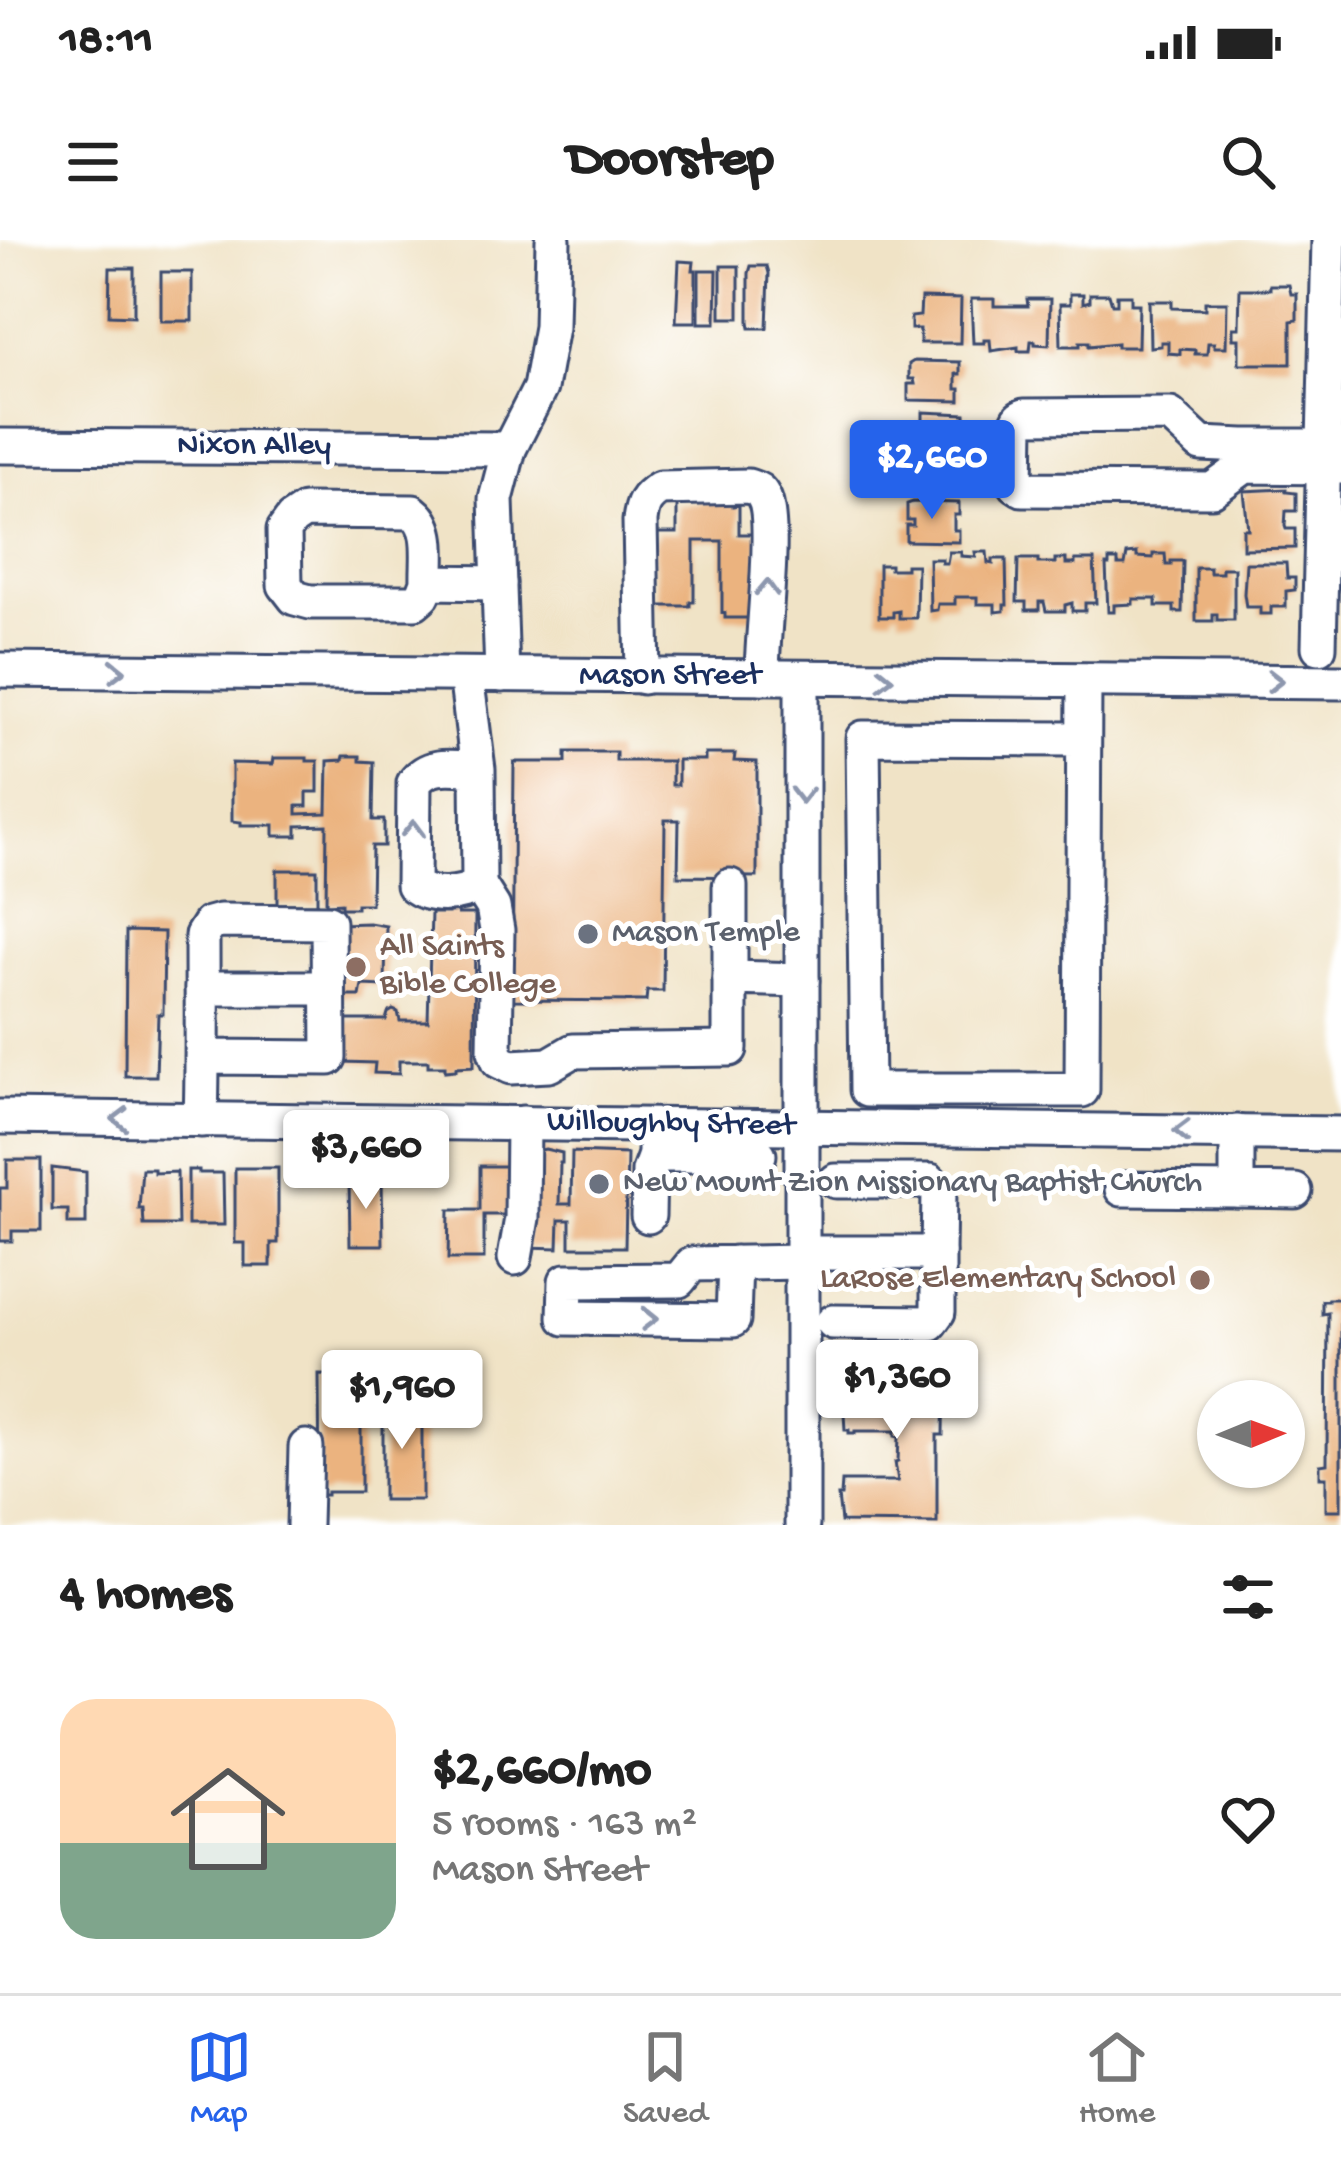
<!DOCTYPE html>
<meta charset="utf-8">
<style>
body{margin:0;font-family:"Gochi Hand",sans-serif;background:#f2f2f2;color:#222;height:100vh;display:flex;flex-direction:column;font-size:45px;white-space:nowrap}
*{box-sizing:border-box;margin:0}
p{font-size:39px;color:#767676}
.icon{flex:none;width:66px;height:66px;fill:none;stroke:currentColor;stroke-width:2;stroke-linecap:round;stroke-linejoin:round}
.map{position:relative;height:1285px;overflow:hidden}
.side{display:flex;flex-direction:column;background:#fff;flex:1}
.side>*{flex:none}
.needle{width:78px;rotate:89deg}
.buttons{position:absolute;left:1197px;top:1140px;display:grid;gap:24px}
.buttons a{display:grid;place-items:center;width:108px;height:108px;border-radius:50%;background:#fff;box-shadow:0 3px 9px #0004;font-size:60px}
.price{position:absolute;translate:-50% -102px;padding:0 27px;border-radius:12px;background:#fff;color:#222;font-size:39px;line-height:78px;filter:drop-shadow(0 3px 6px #0008)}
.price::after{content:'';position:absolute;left:50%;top:72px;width:36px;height:27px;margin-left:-18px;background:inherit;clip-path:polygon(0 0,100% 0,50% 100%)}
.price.on{background:#2563eb;color:#fff}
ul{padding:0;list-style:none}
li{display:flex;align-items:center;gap:36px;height:300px;padding:0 60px}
li span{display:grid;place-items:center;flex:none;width:336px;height:240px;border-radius:36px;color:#555}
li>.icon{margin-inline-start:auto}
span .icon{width:144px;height:144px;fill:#fffc;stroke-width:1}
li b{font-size:51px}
h2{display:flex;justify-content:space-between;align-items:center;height:144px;padding:0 60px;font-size:51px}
.status{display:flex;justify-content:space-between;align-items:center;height:84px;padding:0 60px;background:#fff;direction:ltr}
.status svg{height:33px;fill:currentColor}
header{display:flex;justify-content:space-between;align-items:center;height:156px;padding:0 60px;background:#fff;font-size:54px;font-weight:800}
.tab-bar{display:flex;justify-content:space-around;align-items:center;height:168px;border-top:3px solid #e0e0e0;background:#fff;font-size:33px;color:#767676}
.tab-bar a{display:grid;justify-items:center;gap:6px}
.tab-bar .on{color:#2563eb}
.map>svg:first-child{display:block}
.building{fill:#ebb37f}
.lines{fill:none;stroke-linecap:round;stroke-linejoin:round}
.minor-casing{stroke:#3b4a6e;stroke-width:39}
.minor{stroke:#fff;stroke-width:33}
.oneway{stroke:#8d97ae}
.worship-dot{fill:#6b7280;stroke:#fff;stroke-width:4.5}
.education-dot{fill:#8d6e63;stroke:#fff;stroke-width:4.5}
.labels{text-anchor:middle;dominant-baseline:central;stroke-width:10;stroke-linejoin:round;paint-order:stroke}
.street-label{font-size:33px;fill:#1b2f5e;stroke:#fff}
.worship-label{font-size:33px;fill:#5b616d;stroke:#fff;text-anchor:start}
.education-label{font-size:33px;fill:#785e54;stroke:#fff;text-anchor:start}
</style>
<div class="status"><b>18:11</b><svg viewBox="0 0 49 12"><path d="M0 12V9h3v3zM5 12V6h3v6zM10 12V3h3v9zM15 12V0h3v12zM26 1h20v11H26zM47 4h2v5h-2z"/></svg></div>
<header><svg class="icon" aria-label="menu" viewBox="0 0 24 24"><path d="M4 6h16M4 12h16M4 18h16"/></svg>Doorstep<svg class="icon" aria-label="search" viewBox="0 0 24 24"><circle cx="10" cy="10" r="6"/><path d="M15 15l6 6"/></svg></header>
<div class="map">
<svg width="1341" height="1285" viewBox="0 0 1341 1285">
<rect width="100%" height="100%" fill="#fff"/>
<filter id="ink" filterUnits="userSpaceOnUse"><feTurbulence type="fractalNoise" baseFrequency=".00833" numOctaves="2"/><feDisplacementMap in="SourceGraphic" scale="24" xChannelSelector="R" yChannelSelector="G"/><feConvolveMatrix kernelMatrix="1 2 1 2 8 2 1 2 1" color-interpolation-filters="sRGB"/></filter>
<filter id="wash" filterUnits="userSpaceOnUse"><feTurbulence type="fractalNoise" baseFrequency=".004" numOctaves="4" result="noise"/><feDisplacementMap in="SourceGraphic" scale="48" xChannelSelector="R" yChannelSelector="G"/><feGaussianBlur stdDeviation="2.7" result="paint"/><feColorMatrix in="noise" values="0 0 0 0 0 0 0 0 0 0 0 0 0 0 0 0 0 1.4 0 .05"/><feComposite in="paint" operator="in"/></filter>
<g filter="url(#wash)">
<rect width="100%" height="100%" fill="#f0e3c6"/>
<g id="blocks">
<g class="building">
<polygon points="679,21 694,22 693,30 696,30 696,82 676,82"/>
<rect x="721" y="26" width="18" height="52"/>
<polygon points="751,26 767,26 769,33 767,88 750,88 749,81 749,33"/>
<polygon points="110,28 134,28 134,76 109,75"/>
<polygon points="699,30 717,30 716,83 699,83"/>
<rect x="161" y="32" width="31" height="49"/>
<polygon points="1270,45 1289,45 1291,54 1297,54 1297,80 1291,81 1291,124 1239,124 1239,99 1233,99 1233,88 1239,88 1240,49 1270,49"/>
<polygon points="1070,54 1083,54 1083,63 1090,61 1090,54 1109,54 1112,64 1117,64 1117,55 1131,55 1131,64 1139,64 1138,107 1117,107 1117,103 1089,106 1089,102 1080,102 1080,106 1061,106 1060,64 1070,64"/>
<polygon points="921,58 961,59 960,103 920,103 920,89 911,89 911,77 920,76"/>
<polygon points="971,59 994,59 994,66 1028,66 1027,59 1050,59 1049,105 1035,104 1035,101 1031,101 1030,111 1018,111 1018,107 991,111 990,100 984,100 984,103 973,103"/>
<polygon points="1149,61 1172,61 1172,68 1205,69 1205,62 1227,62 1226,107 1214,107 1214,103 1208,103 1207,114 1195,114 1195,110 1180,109 1180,114 1168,113 1168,102 1161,102 1161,106 1150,107"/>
<polygon points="914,121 960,122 960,134 956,134 956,149 960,149 960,161 908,160 908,144 915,144 914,139 909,139 909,124"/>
<polygon points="923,172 965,174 966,193 961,193 961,210 965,210 965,222 961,222 961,230 965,230 966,250 922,252 922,241 913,241 913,229 922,229 922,223 913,221 913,214 920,214 923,194 915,195 915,183 923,183"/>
<polygon points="1286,249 1286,252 1296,253 1296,271 1286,271 1285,286 1286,289 1295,289 1295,308 1243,309 1243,289 1248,289 1244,251"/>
<polygon points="699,262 733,262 733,266 739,265 739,294 758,294 758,378 725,378 725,373 722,373 722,301 694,301 694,362 690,362 690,366 657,366 654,298 657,298 657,293 677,293 677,264 699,264"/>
<polygon points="913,262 959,263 959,275 954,275 954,290 959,290 959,302 906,301 906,285 913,285 913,280 907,280 907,264"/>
<polygon points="949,312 961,312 961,316 976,317 975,312 987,312 988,323 993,324 993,319 1006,319 1007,365 1004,365 1004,371 995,372 995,364 977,364 977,357 955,357 955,364 938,364 937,370 930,371 929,319 942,319 942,323 947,323"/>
<polygon points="1137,313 1137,317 1153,318 1153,314 1165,314 1166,325 1171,325 1171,321 1183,321 1182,372 1174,372 1174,366 1156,366 1156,359 1133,359 1133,364 1114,365 1114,372 1108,372 1106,325 1109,325 1109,320 1118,320 1118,325 1125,325 1127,314"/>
<polygon points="1018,319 1038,319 1038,323 1055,323 1055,319 1066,319 1066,324 1075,324 1075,320 1094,320 1096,363 1085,363 1085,371 1072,371 1072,363 1065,365 1065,371 1046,371 1044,362 1039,362 1039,370 1026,370 1026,362 1017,362"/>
<polygon points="1246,323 1286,323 1287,338 1295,338 1295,350 1286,351 1286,367 1271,367 1271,374 1260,374 1260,367 1246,367 1244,354"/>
<polygon points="879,325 890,325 890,329 906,329 906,325 917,325 916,378 899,378 899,371 893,372 893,377 879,377"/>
<polygon points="1196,328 1210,328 1210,333 1222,333 1222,328 1234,328 1234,380 1217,380 1217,374 1213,374 1213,381 1196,381"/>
<polygon points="566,512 616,512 616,521 672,521 672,545 678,545 678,520 705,520 705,514 735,514 734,521 757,522 757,637 678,636 679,580 665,580 663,751 647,751 646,761 512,760 514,522 566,522"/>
<polygon points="344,516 360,516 360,521 374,522 373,580 384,580 384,606 372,606 371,664 357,664 357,668 341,668 341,663 326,664 327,585 297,586 297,596 274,596 274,585 241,585 241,582 232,581 232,523 273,524 274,518 307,518 307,521 318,521 318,552 307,552 307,566 297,566 297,574 327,573 328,521 343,520"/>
<rect x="277" y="630" width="40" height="34"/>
<polygon points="448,668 458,668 458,674 475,674 474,826 456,827 456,830 445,831 445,826 428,826 428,821 399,821 399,834 374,833 375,823 343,822 344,780 386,780 388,773 393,770 398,772 400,781 428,781 431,673 448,673"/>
<polygon points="369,683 386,686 385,746 362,745 360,756 338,756 339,684"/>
<polygon points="126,691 164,692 163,774 158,774 156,836 125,836"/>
<polygon points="545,909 562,913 562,923 560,923 559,964 571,964 572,912 627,914 625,1007 570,1007 570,980 559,980 558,1008 527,1007 528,913"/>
<polygon points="7,920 41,920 41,991 12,991 12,1001 0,1001 0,948 7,948"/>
<polygon points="480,926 515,926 514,975 484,975 484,1019 448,1019 449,970 480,970"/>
<polygon points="52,928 86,932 86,984 68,984 68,970 52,970"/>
<polygon points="235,928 278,928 278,1003 271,1003 271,1026 245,1026 245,1003 235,1003"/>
<polygon points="142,929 154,929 154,933 177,932 178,985 144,985 143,969 139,969"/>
<polygon points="188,930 199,930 199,933 223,933 224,985 188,985"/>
<polygon points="349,938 382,938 383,1005 350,1005"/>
<polygon points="1328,1059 1341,1059 1341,1270 1326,1270 1326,1237 1320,1237 1320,1225 1327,1224 1328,1073 1322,1074 1322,1061 1328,1061"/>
<polygon points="928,1116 943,1116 943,1131 939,1131 939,1135 944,1135 943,1195 937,1195 937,1283 841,1282 838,1256 841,1256 842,1241 898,1241 895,1222 898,1221 899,1197 895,1196 895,1191 855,1191 855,1193 849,1193 849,1190 845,1190 844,1173 842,1173 842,1167 845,1164 842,1164 842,1156 847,1132 909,1133 910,1125 928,1120"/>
<polygon points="319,1134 361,1135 361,1252 327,1252 327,1255 320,1255"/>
<rect x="383" y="1165" width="39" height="95"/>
</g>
</g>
</g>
<g filter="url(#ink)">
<use href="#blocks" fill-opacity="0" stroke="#3b4a6e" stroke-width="3"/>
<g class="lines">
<g class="minor-casing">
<g id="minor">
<polyline points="0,206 509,209"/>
<polyline points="1341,206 1244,206 1201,204 1170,175 1024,176 1020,178 1017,184 1016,245 1022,249 1212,250 1245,226 1341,227"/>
<path d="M428,342c-1,-24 6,-54 -15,-70l-109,-1 -12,8 -8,11 1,55 10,13 15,4h105l8,-7 5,-13 71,1"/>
<polyline points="1319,407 1329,0"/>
<polyline points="0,430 1341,442"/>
<path d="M466,435l12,94 1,116c-18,11 -49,14 -66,0l1,-102c16,-22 41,-15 64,-14"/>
<polyline points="502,435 496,259 509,209 540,148 551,87 553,0"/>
<path d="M643,437l-3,-156c2,-17 5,-24 20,-33l88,-2c8,3 11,2 15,10 15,23 -2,145 -1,181"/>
<polyline points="1083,499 863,498 867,850 1082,850 1084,441"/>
<polyline points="479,645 493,667 497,690 495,811 499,821 511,827 549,825 573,811 730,809 730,738 802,740"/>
<polyline points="730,738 730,646"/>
<polyline points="202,748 328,748"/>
<polyline points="0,877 1341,894"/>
<path d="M201,880c2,-62 1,-123 1,-185l7,-11 11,-3 108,1 1,136 -127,-1"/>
<polyline points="1237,892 1237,950 1295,951"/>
<polyline points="655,915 759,915"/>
<polyline points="1122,949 1237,950"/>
<polyline points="648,976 649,931 655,915 655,893"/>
<polyline points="802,1013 938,1013 939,951 930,941 836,941"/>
<polyline points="515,1018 522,978 523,883"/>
<path d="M735,1023l-2,57 -168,-2 1,-37 113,-1 13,-16c37,-1 73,-1 110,-2"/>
<polyline points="833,1082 930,1083 938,1072 938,1013"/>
<polyline points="304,1285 306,1207"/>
<polyline points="802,1285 802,438"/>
</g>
</g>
<use href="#minor" class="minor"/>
</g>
<defs><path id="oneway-chevron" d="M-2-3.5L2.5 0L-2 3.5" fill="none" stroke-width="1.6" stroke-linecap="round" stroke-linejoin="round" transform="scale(3)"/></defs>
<g class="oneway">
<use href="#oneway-chevron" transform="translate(767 348) rotate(-88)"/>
<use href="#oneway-chevron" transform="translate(117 431) rotate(1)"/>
<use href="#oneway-chevron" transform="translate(885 439) rotate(1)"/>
<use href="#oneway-chevron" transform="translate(1275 441)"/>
<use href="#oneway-chevron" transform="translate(802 555) rotate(90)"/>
<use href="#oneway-chevron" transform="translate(413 589) rotate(-89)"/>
<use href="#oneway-chevron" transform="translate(120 879) rotate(-179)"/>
<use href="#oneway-chevron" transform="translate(1182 891) rotate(-179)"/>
<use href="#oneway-chevron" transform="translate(649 1079) rotate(1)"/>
</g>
</g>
<g class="worship-dot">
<circle cx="588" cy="694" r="12"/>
<circle cx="599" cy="944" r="12"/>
</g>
<g class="education-dot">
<circle cx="356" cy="727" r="12"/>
<circle cx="1200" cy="1040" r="12"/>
</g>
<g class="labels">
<g class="street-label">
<text x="254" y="207">Nixon Alley</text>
<text x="670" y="437">Mason Street</text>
<text transform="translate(671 885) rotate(1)">Willoughby Street</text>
</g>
<g class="worship-label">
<text x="612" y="694">Mason Temple</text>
<text x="623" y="944">New Mount Zion Missionary Baptist Church</text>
</g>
<g class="education-label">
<text x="380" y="708">All Saints<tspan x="380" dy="38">Bible College</tspan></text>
<text x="1176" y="1040" text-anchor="end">LaRose Elementary School</text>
</g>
</g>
</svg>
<div class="buttons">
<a><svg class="needle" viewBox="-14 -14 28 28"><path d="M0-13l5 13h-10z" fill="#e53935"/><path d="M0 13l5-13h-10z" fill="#767676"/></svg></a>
</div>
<b class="price on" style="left:932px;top:282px">$2,660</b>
<b class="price" style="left:366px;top:972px">$3,660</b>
<b class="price" style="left:897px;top:1202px">$1,360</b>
<b class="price" style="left:402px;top:1212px">$1,960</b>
</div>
<section class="side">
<h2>4 homes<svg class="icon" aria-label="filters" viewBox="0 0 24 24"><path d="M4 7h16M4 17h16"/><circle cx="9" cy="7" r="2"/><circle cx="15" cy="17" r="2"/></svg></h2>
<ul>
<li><span style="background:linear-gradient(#ffd9b3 60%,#7fa58c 0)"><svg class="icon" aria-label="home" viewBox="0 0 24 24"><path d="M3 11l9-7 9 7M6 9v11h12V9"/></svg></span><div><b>$2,660/mo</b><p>5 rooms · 163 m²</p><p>Mason Street</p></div><svg class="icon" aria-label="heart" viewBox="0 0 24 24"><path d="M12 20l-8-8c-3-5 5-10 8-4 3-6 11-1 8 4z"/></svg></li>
</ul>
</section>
<nav class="tab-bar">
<a class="on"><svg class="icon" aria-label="map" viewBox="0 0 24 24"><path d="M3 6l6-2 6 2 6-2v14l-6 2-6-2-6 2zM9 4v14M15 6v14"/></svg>Map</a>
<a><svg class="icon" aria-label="saved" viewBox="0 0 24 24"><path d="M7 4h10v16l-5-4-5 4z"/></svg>Saved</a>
<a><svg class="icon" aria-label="home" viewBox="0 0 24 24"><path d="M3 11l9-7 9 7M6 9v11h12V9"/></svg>Home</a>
</nav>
